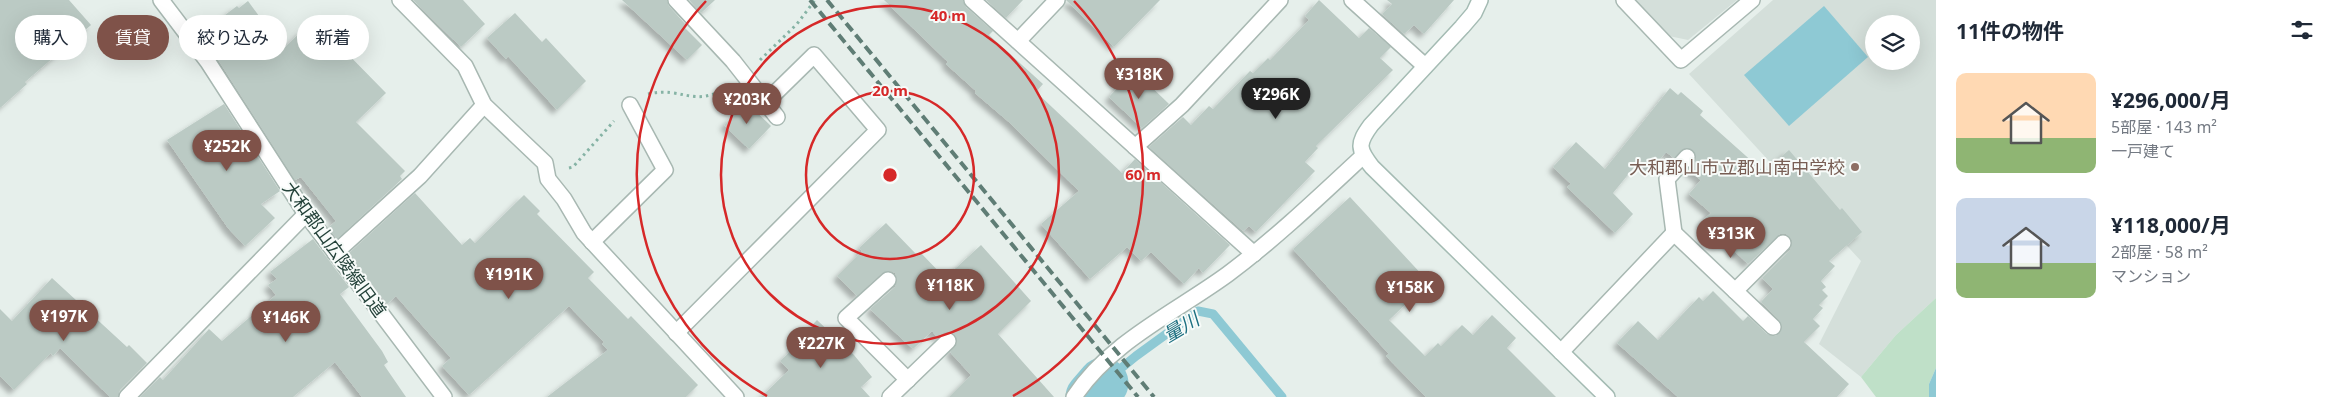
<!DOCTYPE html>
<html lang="ja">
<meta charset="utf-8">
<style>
body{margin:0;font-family:"Noto Sans","Noto Sans JP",sans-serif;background:#f2f2f3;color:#1f2937;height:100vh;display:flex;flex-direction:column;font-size:19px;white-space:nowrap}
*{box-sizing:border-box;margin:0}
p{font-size:16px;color:#747a83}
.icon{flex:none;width:28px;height:28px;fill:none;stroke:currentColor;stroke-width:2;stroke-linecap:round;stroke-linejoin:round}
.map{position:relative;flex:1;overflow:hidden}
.drawer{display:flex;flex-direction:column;background:#fff;width:400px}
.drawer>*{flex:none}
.hud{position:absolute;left:15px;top:15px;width:475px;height:45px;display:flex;gap:10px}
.fabs{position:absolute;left:1865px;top:15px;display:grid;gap:10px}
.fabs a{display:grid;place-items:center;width:55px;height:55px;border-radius:50%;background:#fff;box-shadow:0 5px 20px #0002;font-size:25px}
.price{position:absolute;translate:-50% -42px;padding:0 11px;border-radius:18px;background:#7f5249;color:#fff;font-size:16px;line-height:32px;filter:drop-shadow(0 1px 2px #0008)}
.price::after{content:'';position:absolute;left:50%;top:30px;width:15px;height:11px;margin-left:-8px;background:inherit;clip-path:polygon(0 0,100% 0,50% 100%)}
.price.current{background:#222;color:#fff}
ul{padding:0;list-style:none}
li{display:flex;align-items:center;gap:15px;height:125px;padding:0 20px}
li span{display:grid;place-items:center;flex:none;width:140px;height:100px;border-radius:10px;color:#555}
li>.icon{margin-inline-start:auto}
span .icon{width:60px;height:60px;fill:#fffc;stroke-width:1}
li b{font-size:21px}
h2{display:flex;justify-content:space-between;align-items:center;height:60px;padding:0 20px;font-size:21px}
.chip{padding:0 18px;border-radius:22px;background:#fff;box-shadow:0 5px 20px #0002;font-size:18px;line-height:45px}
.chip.current{background:#7f5249;color:#fff}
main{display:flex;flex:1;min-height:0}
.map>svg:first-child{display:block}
.built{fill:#d4dfda;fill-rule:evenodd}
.green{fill:#bfe0c8}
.water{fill:#8ec9d4}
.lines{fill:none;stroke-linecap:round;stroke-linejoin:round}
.stream{stroke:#8ec9d4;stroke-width:9}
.river{stroke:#8ec9d4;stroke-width:51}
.building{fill:#bbcac4;filter:url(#shadow)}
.street-casing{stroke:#a8b8b2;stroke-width:18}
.secondary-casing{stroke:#a4bbb3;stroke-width:18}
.path{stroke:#86b3a5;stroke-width:3;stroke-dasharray:2.5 4;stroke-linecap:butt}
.street{stroke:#fff;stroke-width:15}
.secondary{stroke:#fff;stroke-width:15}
.rail{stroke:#5f7d75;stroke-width:4;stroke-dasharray:10 5;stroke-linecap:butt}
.ring{fill:none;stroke:#d62828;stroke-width:2.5}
.education-dot{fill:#8d6e63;stroke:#f7fbf9;stroke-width:2}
.labels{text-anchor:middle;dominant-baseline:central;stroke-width:4;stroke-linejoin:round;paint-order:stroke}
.education-label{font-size:18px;fill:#785e54;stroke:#f7fbf9;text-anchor:end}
.street-label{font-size:18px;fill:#24423a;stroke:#f7fbf9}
.water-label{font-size:19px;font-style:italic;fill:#1c6f80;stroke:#f7fbf9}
.centre{fill:#d62828;stroke:#f7fbf9;stroke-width:2.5}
.ring-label{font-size:15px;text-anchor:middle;font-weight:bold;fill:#d62828;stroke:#f7fbf9;stroke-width:4;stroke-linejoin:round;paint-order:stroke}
</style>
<main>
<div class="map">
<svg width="1936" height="397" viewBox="0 0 1936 397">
<defs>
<filter id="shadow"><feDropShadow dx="-4.5" dy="4.5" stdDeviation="2.5" flood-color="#0004"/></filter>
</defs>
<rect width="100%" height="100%" fill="#e6efeb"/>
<g class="built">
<polygon points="1635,0 1737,0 1688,40 1669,36"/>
<path d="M1773,0h163v298l-40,37 -35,42 -42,-33 42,-83 -172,-187zM1874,24h37v37h-37z"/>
</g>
<polygon class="green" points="1936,298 1936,368 1929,384 1929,397 1876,397 1861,377 1896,335"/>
<g class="water">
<polygon points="1824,6 1868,57 1789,126 1744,75"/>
<polygon points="1936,368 1936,397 1929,397 1929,384"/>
</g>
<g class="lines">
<polyline class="stream" points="1103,383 1136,356 1198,311 1213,314 1282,397"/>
<polyline class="river" points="1091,397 1103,383"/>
</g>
<g class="building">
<polygon points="0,0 69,0 91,25 25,82 27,84 0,108"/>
<polygon points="413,0 463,0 485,24 461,47"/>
<polygon points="622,0 667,0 669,6 687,26 685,28 702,45 687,60"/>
<polygon points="689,0 715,0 701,13"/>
<polygon points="884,0 963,0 966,7 993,31 989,35 1043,84 1036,92 1122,173 1135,159 1230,245 1203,273 1199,268 1184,284 1151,252 1141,261 1127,247 1090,279 1041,224 1079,191 1009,122 975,93 976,91 946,64 948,62"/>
<polygon points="986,0 1023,0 1006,18"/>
<polygon points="1066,0 1160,0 1114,47"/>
<polygon points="1319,0 1359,38 1369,28 1391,47 1380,58 1393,70 1316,146 1318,148 1305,162 1315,171 1256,232 1249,226 1243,231 1149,147 1183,117 1191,125 1209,106 1213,109 1250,71 1253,73 1268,58 1270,60 1309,20 1305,16"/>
<polygon points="1387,0 1454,0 1424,34 1414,25 1404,34 1382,14 1392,4"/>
<polygon points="248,1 283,49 304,29 310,35 318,27 333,42 335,41 386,93 356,122 405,171 400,176 402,179 337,239 328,228 336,221 301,177 295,180 201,33 237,6 239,8"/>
<polygon points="515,13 542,42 546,38 586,81 557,110 508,56 506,59 487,38"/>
<polygon points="1134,70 1169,104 1142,128 1109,97"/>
<polygon points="1670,88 1678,95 1681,92 1703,111 1700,115 1764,172 1789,150 1840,210 1842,208 1862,232 1829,261 1835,266 1821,281 1826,287 1822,290 1828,296 1819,305 1823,308 1813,319 1820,326 1804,342 1849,384 1837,397 1678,397 1617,343 1638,321 1658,340 1699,297 1703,301 1713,291 1743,321 1748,316 1767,334 1776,336 1782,329 1779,320 1761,302 1773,289 1762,278 1790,250 1792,240 1786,234 1780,234 1748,264 1723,240 1720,243 1700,223 1711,213 1689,194 1701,180 1688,170 1696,159 1693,150 1684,148 1674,158 1666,152 1651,170 1640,160 1613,193 1633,214 1615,233 1567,187 1571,184 1553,167 1576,142 1605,169"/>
<polygon points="746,102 771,126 749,149 724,125"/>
<polygon points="224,104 280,191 261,204 275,218 245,246 228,228 167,140"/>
<polygon points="415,193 462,245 470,238 475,243 524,195 540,211 537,214 594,272 588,278 628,319 631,316 698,385 686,397 547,397 608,350 602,344 604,342 569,306 469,395 442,366 451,358 396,296 387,304 348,254"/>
<polygon points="1350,197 1425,278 1406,295 1410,300 1389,320 1425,356 1438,343 1441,346 1462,325 1473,335 1492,315 1516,338 1507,348 1556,397 1426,397 1386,356 1389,354 1293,249"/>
<polygon points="886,223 917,255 920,252 945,278 981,245 1031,301 998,334 1054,397 949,397 971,375 950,352 957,343 955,335 946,332 938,338 932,331 913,349 870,309 895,287 897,279 895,273 890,271 882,273 857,296 837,276 862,251 859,248"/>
<polygon points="313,239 349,287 340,294 382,351 388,362 384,365 406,397 362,397 335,362 293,397 140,397 160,377 163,380 209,329 222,341 276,295 268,285 277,279 270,272"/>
<polygon points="52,278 127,347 129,345 147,363 120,390 118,397 110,397 60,348 53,356 51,353 14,390 0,376 0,309 12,321"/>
<polygon points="817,320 854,355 872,377 861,387 870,397 761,397 789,370 780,361 797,345 795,343"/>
</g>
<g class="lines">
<g class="street-casing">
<g id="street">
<polyline points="161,0 208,62 306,214 444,397"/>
<polyline points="400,0 465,66 484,105 545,163 548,179 564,199 584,233 736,397"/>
<polyline points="676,0 733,61 777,117"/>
<polyline points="972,0 1254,254"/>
<polyline points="1352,0 1425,66"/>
<polyline points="1624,0 1681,60 1752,0"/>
<polyline points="1018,41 1057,0"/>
<polyline points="1135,147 1182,105 1280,0"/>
<polyline points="1674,233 1667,179 1687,157"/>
<polyline points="592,242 665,170 630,105"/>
<polyline points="335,253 420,176 484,105"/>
<polyline points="888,280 846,318 908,380"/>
<polyline points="1735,291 1783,243"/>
<polyline points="676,333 878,130 814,55 766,102"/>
<polyline points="1561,352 1674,233 1773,327"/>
<polyline points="127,397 306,214"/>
<polyline points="890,397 948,341"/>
<path d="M1074,397c36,-55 102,-85 154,-123 48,-36 91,-77 135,-118"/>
</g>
</g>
<g class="secondary-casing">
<path id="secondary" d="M1480,0l-6,13 -12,14 -91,98c-14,19 -13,24 1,42l235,230"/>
</g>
<g class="path">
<polyline points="760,60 797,24 815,0"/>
<path d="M648,94c34,-8 45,14 78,-6"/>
<polyline points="569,168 573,167 614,121"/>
</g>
<use href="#street" class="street"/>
<use href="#secondary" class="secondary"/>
<g class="rail">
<polyline points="810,0 1138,397"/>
<polyline points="827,0 1154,397"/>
</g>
</g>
<g class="ring">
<circle cx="890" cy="175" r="84"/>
<circle cx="890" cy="175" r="169"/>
<path d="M767 396A253 253 0 0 1 706 1M1074 1A253 253 0 0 1 1013 396"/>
</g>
<circle class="education-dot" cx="1855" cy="167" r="5"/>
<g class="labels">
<g class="education-label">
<text x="1845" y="167">大和郡山市立郡山南中学校</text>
</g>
<g class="street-label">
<text transform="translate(335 249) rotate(54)">大和郡山広陵線旧道</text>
</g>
<g class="water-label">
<text transform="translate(1181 327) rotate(-31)">量川</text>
</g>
</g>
<circle cx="890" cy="175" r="8" class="centre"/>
<g class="ring-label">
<text x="948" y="21">40 m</text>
<text x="890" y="96">20 m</text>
<text x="1143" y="180">60 m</text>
</g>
</svg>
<div class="fabs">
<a><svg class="icon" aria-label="layers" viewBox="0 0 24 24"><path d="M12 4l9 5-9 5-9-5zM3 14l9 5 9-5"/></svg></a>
</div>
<b class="price" style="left:1139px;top:100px">¥318K</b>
<b class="price current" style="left:1276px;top:120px">¥296K</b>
<b class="price" style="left:747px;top:125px">¥203K</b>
<b class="price" style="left:227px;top:172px">¥252K</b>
<b class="price" style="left:1731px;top:259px">¥313K</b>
<b class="price" style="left:509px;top:300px">¥191K</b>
<b class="price" style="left:950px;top:311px">¥118K</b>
<b class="price" style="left:1410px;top:313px">¥158K</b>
<b class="price" style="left:64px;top:342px">¥197K</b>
<b class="price" style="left:286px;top:343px">¥146K</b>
<b class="price" style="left:821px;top:369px">¥227K</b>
<div class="hud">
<a class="chip">購入</a>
<a class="chip current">賃貸</a>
<a class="chip">絞り込み</a>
<a class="chip">新着</a>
</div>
</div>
<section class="drawer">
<h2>11件の物件<svg class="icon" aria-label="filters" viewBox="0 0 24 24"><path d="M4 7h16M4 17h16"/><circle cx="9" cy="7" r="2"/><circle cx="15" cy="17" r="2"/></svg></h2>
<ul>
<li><span style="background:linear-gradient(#ffd9b3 65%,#8fb573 0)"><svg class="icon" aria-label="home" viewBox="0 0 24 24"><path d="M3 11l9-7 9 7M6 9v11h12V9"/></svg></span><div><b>¥296,000/月</b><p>5部屋 · 143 m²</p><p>一戸建て</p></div></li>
<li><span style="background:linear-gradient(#c9d6e8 65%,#8fb573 0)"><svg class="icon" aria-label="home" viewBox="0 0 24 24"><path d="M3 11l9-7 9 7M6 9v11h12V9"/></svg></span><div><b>¥118,000/月</b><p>2部屋 · 58 m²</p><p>マンション</p></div></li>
</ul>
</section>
</main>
